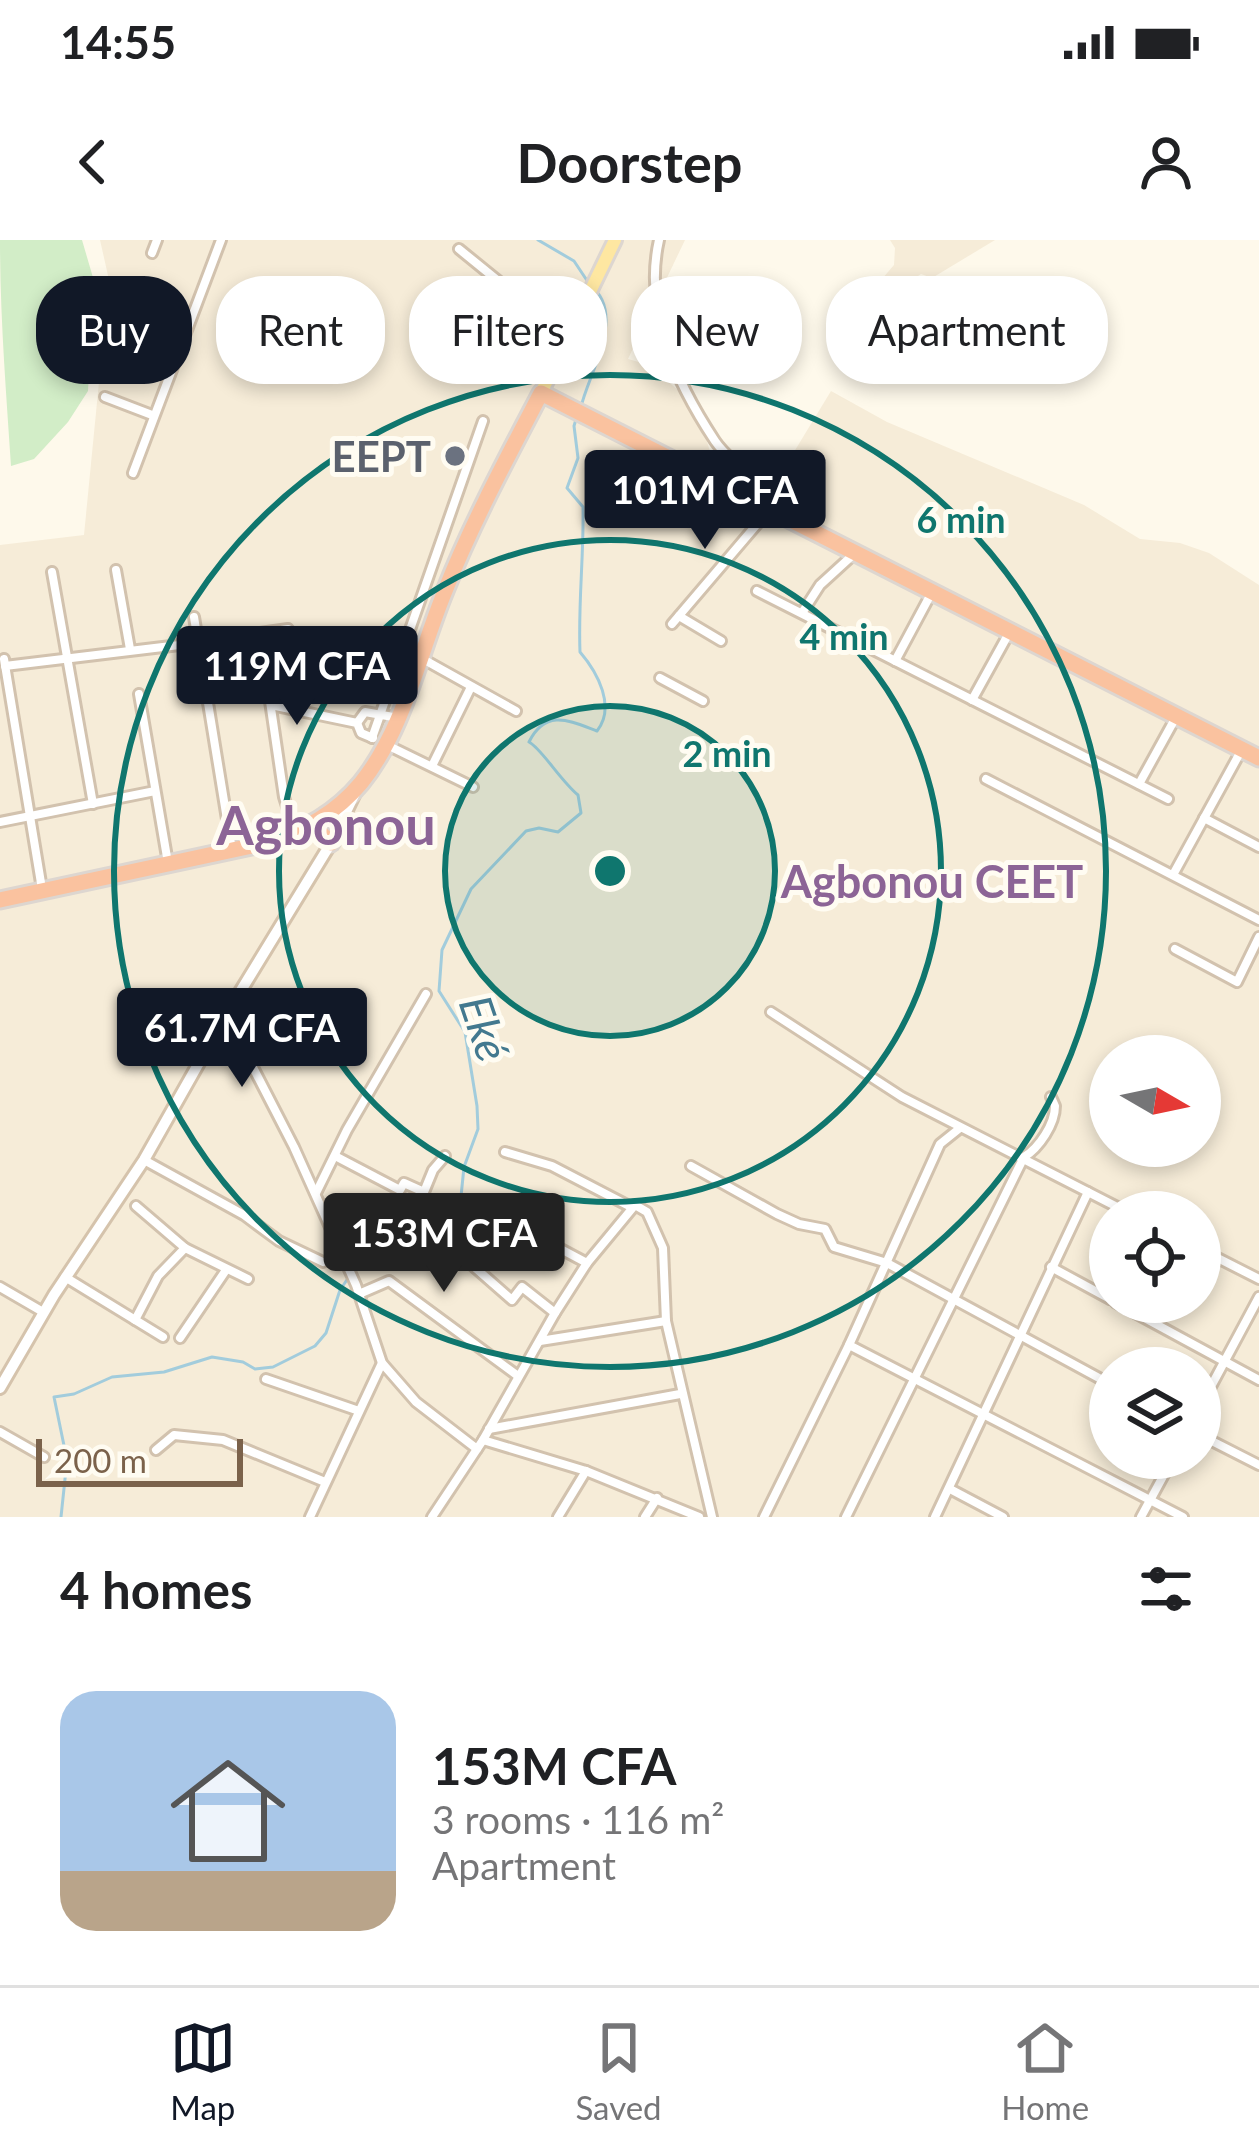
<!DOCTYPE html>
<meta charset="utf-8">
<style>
body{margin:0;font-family:Lato,sans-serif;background:#f2f2f2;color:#202124;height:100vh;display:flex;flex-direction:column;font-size:45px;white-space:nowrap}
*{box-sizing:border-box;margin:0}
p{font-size:39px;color:#757577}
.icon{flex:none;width:66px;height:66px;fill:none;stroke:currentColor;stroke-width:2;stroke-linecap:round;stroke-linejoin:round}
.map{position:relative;height:1277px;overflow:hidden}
.sheet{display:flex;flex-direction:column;background:#fff;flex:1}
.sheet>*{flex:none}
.top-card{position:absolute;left:36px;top:36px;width:1188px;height:108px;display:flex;gap:24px}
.needle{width:78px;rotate:99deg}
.tools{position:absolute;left:1089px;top:795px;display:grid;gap:24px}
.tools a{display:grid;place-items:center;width:132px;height:132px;border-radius:50%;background:#fff;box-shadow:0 6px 18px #0003;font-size:60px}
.scale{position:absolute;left:36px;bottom:30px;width:207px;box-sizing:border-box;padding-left:12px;border:6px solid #7b624b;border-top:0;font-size:33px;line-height:42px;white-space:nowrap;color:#7b624b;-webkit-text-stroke:9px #fffcf2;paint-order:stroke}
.price{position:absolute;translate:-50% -102px;padding:0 27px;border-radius:12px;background:#111827;color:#fff;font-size:39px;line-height:78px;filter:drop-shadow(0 3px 6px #0008)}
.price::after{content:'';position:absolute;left:50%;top:72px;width:36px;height:27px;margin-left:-18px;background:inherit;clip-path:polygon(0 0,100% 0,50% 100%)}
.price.active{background:#222;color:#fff}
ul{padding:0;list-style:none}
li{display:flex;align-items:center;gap:36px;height:300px;padding:0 60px}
li span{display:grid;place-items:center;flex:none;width:336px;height:240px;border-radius:36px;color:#555}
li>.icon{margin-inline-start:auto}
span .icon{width:144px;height:144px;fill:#fffc;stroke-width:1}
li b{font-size:51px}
h2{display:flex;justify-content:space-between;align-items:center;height:144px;padding:0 60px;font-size:51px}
.tag{padding:0 42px;border-radius:48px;background:#fff;box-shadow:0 6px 18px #0003;font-size:42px;line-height:108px}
.tag.active{background:#111827;color:#fff}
.status{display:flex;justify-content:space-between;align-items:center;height:84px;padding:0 60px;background:#fff;direction:ltr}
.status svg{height:33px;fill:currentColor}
header{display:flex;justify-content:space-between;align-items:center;height:156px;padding:0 60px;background:#fff;font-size:54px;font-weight:700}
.menu{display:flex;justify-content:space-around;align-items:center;height:168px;border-top:3px solid #e0e0e0;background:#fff;font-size:33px;color:#757577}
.menu a{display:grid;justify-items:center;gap:6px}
.menu .active{color:#111827}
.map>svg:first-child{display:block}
.residential{fill:#f6ecd8;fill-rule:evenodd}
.green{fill:#d2edc7}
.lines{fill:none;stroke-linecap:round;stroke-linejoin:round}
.stream{stroke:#a2ccdc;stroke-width:3}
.street-casing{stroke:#d2c2ae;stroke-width:14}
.secondary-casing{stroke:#d5c3ac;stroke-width:16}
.primary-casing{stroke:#ddd6d0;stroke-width:18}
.highway-casing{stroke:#ddd6d0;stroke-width:21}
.street{stroke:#fff;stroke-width:8}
.secondary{stroke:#fff;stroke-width:10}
.primary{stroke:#fee7a1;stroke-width:12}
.highway{stroke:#fac29f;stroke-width:15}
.ring{fill:none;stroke:#0f766e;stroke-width:6}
.worship-dot{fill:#6b7280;stroke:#fffcf2;stroke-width:4.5}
.labels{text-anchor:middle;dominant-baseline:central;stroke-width:10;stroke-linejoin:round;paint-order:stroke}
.worship-label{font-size:42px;font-weight:bold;fill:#5b616d;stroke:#fffcf2;text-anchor:end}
.neighbourhood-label{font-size:45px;font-weight:bold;fill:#8c6496;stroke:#fffcf2}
.water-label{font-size:45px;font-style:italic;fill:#43798f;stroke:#fffcf2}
.district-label{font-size:54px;font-weight:bold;fill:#8c6496;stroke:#fffcf2}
.centre{fill:#0f766e;stroke:#fffcf2;stroke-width:6}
.ring-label{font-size:36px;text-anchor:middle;font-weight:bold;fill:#0f766e;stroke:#fffcf2;stroke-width:10;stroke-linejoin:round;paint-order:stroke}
</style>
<div class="status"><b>14:55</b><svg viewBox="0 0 49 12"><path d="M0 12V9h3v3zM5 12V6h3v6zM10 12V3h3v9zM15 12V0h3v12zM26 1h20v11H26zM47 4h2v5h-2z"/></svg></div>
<header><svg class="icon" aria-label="back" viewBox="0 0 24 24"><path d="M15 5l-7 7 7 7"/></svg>Doorstep<svg class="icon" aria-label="person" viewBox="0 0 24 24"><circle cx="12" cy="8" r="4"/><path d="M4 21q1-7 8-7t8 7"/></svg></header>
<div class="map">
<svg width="1259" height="1277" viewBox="0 0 1259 1277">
<rect width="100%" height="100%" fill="#fef9eb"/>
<g class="residential">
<path d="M100,0h585l-57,119 21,6 38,33 15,27 10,33 30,28 24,12 65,-107 56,31 197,83 56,34 40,4 29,10 50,32v932h-1259v-972l84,-10 25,-255zM1110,816h90v90h-90zM1110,972h90v90h-90zM1110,1128h90v90h-90z"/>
<polygon points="890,0 995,0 932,38 921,34 918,36 925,47 923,86 890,125 884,128 871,69 876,46 894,25 895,8"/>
</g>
<path class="green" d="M0,0h82l12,41 -6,110 -20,31 -34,37 -23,7c-5,-76 -11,-150 -11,-226z"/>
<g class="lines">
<g class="stream">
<polyline points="538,0 574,21 590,45"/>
<path d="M581,167c7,-31 41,-85 16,-115"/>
<path d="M61,1277l6,-57 -13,-63 20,-3 38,-17 52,-5 48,-15 31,5 12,7 18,-2 42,-21 11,-13 14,-43 13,-19 -3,-12 4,-8 31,1 13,-10 37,-4 18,-11 6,-11 5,-49 14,-38 -1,-23 -12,-74 -26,-41 3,-41 29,-61 55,-58 13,-3 19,4 23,-19 -3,-18c-18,-15 -37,-47 -49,-53 17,-34 41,-21 68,-11 19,-24 1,-58 -17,-79 -2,-49 4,-96 3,-145l-16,-19 11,-30 -4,-32 3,-10"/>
</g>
<g class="street-casing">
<g id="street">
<path d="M659,0c-16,71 17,142 56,201 15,22 38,30 42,58"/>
<polyline points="459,9 518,57 570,88"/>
<polyline points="152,13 157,0"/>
<polyline points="105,157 152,175"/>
<polyline points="133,233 221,0"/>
<polyline points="116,330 130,409"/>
<polyline points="52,332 93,564"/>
<polyline points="757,351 1168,559"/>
<polyline points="802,373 820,345 855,313"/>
<polyline points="679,376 721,401"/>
<polyline points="194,377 232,610"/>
<polyline points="672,384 770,269"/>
<polyline points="288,389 260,393 284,557 295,592"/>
<polyline points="421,418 516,471"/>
<polyline points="4,419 42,649"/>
<polyline points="895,421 932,352"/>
<polyline points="5,426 196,403"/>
<polyline points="660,438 703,461"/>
<polyline points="139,454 168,623"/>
<polyline points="972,460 1009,393"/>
<polyline points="271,465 357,483 361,493 373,498"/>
<polyline points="357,483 365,472 393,477"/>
<polyline points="372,498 483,181"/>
<polyline points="387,505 473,547"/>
<polyline points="432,526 471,447"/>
<polyline points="986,539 1259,680"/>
<polyline points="1139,544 1176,477"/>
<polyline points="1204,578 1259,607"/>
<polyline points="0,582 155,551"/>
<polyline points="1174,633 1241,511"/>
<polyline points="1175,709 1237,742 1259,697"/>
<polyline points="771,772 902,857 1127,972"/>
<polyline points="226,775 294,907 356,1045 382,1123 416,1162 477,1209"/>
<polyline points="505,912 552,926 629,966"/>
<polyline points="337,917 400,950 404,943 424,952 433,930 445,916"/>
<polyline points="144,920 244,975 279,1001 323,1022"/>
<polyline points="691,926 777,974 799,984 825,989 834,1007 887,1023 1110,1144"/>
<polyline points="316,953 347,890 426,754"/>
<polyline points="136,966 185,1008 248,1039"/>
<polyline points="495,974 587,1023"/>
<polyline points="448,1004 512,1060 522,1047 555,1073"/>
<polyline points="1200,1009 1259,1039"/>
<polyline points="1051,1027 1110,1059"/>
<polyline points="65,1037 163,1097"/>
<polyline points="0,1047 43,1072"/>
<polyline points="359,1054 389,1041 518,1136"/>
<polyline points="1115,1062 1259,1140"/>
<polyline points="135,1080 158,1036 185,1008"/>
<polyline points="180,1098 226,1030"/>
<polyline points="540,1101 666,1081"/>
<polyline points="849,1105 1183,1277"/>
<polyline points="266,1139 359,1171"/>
<polyline points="1200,1167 1259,1057"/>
<polyline points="489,1189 680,1154"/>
<polyline points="0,1192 44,1217"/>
<polyline points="1200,1195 1259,1225"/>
<polyline points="483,1200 586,1231 699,1277"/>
<polyline points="156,1210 174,1195 223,1200 325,1242"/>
<polyline points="950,1249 1003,1277"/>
<polyline points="310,1277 382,1123"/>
<polyline points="432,1277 483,1200 555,1073 587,1023 635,965 647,972 663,1008 666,1081 712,1277"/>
<polyline points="558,1277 586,1231"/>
<polyline points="645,1277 657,1258"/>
<polyline points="764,1277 849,1105 940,904 960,888"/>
<path d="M846,1277l178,-360c15,-9 31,-33 31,-51l-4,-9"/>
<polyline points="935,1277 1088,952"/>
<polyline points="1141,1277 1173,1218"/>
</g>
</g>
<g class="secondary-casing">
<polyline id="secondary" points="0,1148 54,1055 144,920 226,775 331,603 355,553"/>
</g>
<g class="primary-casing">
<polyline id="primary" points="541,153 615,0"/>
</g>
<g class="highway-casing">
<g id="highway">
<polyline points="312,585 331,603"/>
<path d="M0,660l270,-58c36,-13 66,-29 91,-59 43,-53 58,-129 84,-192 27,-68 62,-133 96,-198l718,365"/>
</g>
</g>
<use href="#street" class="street"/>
<use href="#secondary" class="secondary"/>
<use href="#primary" class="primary"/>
<use href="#highway" class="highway"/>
</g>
<circle cx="610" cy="631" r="165" fill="#0f766e" fill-opacity=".12"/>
<g class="ring">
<circle cx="610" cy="631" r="165"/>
<circle cx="610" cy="631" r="331"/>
<circle cx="610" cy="631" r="496"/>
</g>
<circle class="worship-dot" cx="455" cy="216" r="12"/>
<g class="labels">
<g class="worship-label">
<text x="431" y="216">EEPT</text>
</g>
<g class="neighbourhood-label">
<text x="932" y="641">Agbonou CEET</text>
</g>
<g class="water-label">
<text transform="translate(485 788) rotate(71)">Eké</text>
</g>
<g class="district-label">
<text x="326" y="584">Agbonou</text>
</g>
</g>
<circle cx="610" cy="631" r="18" class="centre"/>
<g class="ring-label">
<text x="961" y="293">6 min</text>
<text x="844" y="410">4 min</text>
<text x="727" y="527">2 min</text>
</g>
</svg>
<div class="tools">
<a><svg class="needle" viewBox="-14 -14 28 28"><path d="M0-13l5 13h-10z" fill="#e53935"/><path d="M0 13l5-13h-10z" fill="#757577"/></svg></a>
<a><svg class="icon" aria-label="locate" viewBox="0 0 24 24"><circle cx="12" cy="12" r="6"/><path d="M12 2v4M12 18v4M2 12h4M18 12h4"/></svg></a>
<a><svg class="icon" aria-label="layers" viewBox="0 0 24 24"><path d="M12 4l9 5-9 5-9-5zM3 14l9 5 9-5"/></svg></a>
</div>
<div class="scale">200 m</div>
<b class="price" style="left:705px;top:312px">101M CFA</b>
<b class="price" style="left:297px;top:488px">119M CFA</b>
<b class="price" style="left:242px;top:850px">61.7M CFA</b>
<b class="price active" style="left:444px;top:1055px">153M CFA</b>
<div class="top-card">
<a class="tag active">Buy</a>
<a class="tag">Rent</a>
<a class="tag">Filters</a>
<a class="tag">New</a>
<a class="tag">Apartment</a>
</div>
</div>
<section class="sheet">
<h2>4 homes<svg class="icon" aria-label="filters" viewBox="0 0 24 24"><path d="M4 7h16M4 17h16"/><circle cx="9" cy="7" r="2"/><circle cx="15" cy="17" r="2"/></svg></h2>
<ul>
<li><span style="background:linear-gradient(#a9c7e8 75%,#b9a48a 0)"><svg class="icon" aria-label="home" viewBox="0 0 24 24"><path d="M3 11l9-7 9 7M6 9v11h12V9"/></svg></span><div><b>153M CFA</b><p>3 rooms · 116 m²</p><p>Apartment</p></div></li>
</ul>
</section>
<nav class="menu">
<a class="active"><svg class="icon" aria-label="map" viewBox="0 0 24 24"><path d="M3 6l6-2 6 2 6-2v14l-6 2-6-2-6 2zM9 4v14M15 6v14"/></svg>Map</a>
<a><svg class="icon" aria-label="saved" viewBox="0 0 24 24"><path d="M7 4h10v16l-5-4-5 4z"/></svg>Saved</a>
<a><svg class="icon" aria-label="home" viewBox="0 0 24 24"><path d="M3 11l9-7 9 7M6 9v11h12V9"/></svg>Home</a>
</nav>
